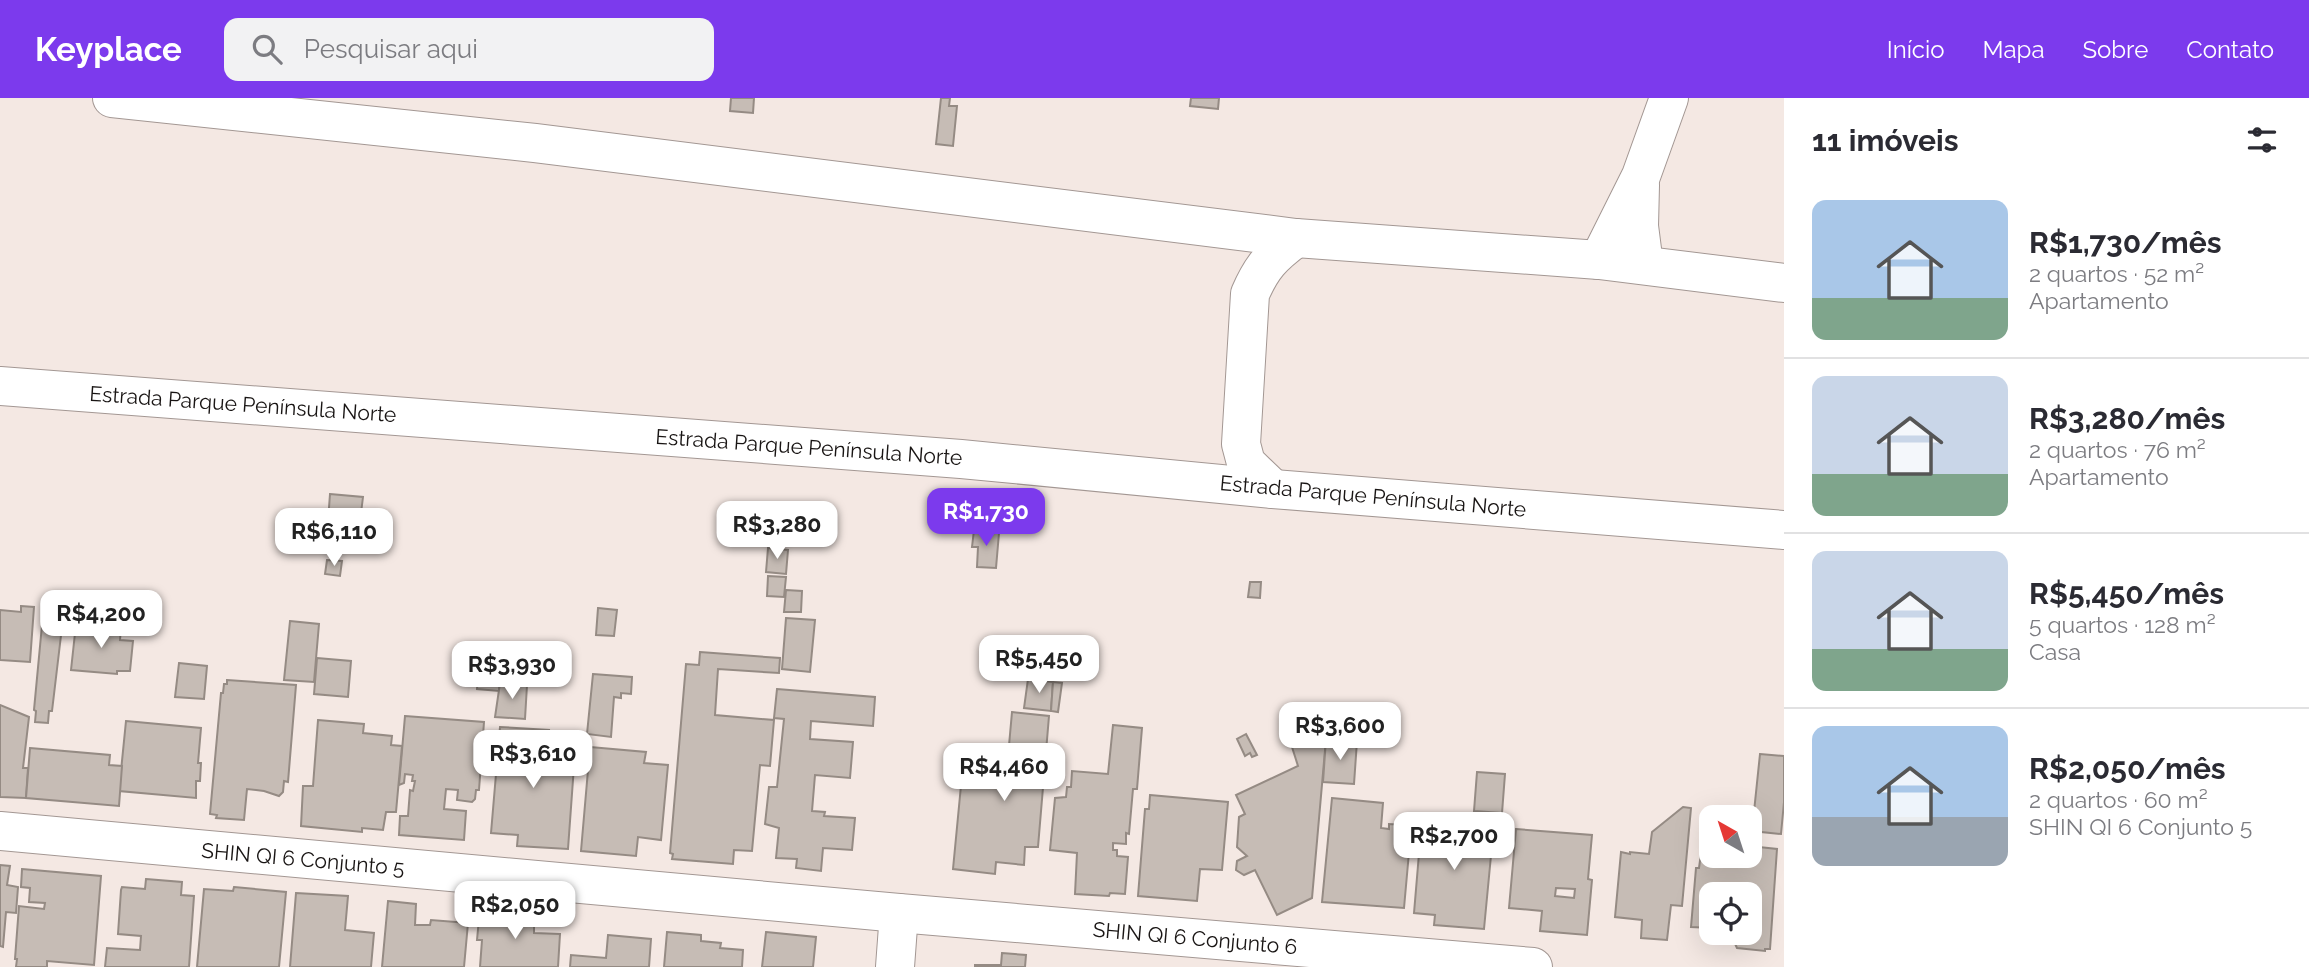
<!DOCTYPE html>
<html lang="pt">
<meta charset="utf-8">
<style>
body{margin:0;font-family:Raleway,sans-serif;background:#f2f2f3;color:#2b2b33;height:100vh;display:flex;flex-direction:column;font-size:26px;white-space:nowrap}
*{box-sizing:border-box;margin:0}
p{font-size:23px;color:#7c7c81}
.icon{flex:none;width:38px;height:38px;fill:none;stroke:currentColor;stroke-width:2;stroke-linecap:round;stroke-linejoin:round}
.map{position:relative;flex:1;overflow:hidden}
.sheet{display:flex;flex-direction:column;background:#fff;width:525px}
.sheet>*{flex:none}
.needle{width:46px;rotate:321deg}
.tools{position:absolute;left:1699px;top:707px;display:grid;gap:14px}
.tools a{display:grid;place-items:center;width:63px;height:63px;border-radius:14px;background:#fff;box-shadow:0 7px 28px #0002;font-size:35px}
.price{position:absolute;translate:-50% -60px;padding:0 16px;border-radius:14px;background:#fff;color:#222;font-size:23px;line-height:46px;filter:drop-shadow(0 2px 4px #0008)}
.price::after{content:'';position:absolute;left:50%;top:42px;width:21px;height:16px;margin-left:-10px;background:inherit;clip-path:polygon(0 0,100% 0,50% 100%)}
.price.current{background:#7c3aed;color:#fff}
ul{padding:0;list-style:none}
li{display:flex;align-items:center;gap:21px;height:175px;padding:0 28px}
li+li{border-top:2px solid #e1e1e2}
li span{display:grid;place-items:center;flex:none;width:196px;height:140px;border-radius:14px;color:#555}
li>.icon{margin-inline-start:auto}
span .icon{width:84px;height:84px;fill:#fffc;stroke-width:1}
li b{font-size:30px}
h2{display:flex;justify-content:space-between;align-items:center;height:84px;padding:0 28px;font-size:30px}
header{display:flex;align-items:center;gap:42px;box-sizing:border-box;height:98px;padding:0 35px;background:#7c3aed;color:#fff}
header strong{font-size:33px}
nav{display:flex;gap:38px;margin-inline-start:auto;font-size:24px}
.search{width:490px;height:63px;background:#f2f2f3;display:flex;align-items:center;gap:18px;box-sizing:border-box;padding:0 24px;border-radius:14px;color:#7c7c81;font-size:26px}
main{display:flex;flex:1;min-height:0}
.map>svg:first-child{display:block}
.building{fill:#c6bcb5;stroke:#958b84;stroke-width:2;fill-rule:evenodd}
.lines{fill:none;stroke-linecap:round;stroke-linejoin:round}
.minor-casing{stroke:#a39793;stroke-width:40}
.major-casing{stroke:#a39793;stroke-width:40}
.minor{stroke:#fff;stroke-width:38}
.major{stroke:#fff;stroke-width:38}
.labels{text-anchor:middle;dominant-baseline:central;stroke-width:5;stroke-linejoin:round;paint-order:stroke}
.street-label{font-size:21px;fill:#191514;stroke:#fff}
</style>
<header>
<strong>Keyplace</strong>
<div class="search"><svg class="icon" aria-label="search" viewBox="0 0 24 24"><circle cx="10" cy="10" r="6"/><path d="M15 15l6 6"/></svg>Pesquisar aqui</div>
<nav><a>Início</a><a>Mapa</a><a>Sobre</a><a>Contato</a></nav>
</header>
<main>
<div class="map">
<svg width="1784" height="869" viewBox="0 0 1784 869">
<rect width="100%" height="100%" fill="#f4e8e3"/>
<g class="building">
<polygon points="731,0 754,0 753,15 730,13"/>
<polygon points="941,0 950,0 949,8 957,8 953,48 936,46"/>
<polygon points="1191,0 1219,0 1218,11 1190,8"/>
<polygon points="330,396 363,399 360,423 351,422 349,439 327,437"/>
<polygon points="974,432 999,435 996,470 977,469 978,449 972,449"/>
<polygon points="328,442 340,444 339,455 327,454"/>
<polygon points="768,450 788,452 786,476 766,474"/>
<polygon points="327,462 342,463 340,478 325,476"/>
<polygon points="768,478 786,479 784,499 767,498"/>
<polygon points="1250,484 1261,484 1260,500 1248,499"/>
<polygon points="786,492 802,493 801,514 784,514"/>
<polygon points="21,508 34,509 30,564 0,562 0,512 21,514"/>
<polygon points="598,510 617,512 614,538 596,537"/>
<polygon points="786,520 815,522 810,574 782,571"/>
<polygon points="290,523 319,526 314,584 284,582"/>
<polygon points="76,526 121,530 120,542 133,543 130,573 117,573 117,576 71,572"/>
<polygon points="42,527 62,529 52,613 49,613 48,625 35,624 36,613 34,612"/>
<polygon points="481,547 503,548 499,593 477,591"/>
<polygon points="700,554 780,560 779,575 718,571 715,617 774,622 770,668 760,667 752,753 734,752 733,766 672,761 673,756 670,755 686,566 699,567"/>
<polygon points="317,560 351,563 348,599 314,596"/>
<polygon points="179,565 207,568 204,601 175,599"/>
<polygon points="593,576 632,579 631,596 621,595 621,600 614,599 611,639 587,636"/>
<polygon points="1028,581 1053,584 1051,613 1024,610"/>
<polygon points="227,582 296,587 288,684 284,683 283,694 279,698 264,693 247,691 244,722 216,720 217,717 210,716 221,595 223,595 224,586 227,586"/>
<polygon points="1053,584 1062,585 1058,614 1051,613"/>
<polygon points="500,585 527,587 525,621 495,619"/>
<polygon points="777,591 875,599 873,628 811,623 810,641 853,644 850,680 815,677 812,713 825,714 824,718 855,720 852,752 823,750 821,773 796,770 797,761 776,760 779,730 765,726 769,689 777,689 784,621 774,620"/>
<polygon points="0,607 29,619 23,670 28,670 26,700 0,699"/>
<polygon points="1012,614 1049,618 1038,749 1025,749 1024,767 996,764 995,776 953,771 962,677 1006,681"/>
<polygon points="405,618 484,624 479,692 476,692 475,701 472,704 457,702 458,692 446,691 444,711 466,713 464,742 399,737 400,718 408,718 410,692 413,693 415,683 412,683 413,677 405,676 404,685 399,687"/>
<polygon points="318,622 364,626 363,635 392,638 391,647 402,648 396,714 386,714 383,732 362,730 362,734 301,728 303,688 313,688"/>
<polygon points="126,623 201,630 198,665 201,665 200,683 196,683 196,700 119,693"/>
<polygon points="1113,627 1142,630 1137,691 1133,691 1129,736 1126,735 1126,746 1113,745 1113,752 1117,752 1117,758 1128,759 1125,796 1110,795 1109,798 1075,796 1077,755 1050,752 1055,700 1066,699 1067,689 1071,689 1072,673 1108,676"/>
<polygon points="500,629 549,632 547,652 575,654 568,751 517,748 518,737 491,735"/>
<polygon points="1246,636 1257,657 1252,659 1250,655 1245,658 1237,641"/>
<polygon points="1311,639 1326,641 1312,800 1277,817 1255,772 1244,777 1236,772 1237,763 1247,758 1237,749 1239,719 1245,716 1236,697 1298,668 1292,649"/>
<polygon points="1326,641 1357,643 1354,686 1323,684"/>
<polygon points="590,649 646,654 644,665 668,667 661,742 638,739 636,758 581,753"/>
<polygon points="30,650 110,657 109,667 122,668 119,708 26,700"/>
<polygon points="1760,656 1784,658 1784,704 1781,736 1752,733"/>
<polygon points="1477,674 1505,676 1502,715 1474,713"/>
<polygon points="1150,697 1228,704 1222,772 1200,771 1197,803 1138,798 1145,711 1149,711"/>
<polygon points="1332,700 1383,705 1381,730 1389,731 1389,726 1406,727 1405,743 1410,743 1404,810 1322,804"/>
<polygon points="1683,709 1691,710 1682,808 1671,807 1667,842 1641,840 1642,822 1615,819 1621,754 1630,756 1630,754 1649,756 1652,734"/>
<polygon points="1422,720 1494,726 1484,831 1434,827 1435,817 1414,815"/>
<path d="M1516,731l76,6 -4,44 4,1 -5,55 -47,-4 2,-20 -33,-3zM1556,790l19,1 -1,9 -19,-2z"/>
<polygon points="1702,748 1712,749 1712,758 1750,758 1750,748 1777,751 1770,851 1765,851 1765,853 1737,850 1730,835 1750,835 1750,796 1712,796 1712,830 1691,829 1696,770 1699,770"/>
<polygon points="0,767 10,768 7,787 18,789 16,815 6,814 3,849 0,848"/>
<polygon points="22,771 101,778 94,867 47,863 47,869 16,869 17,861 15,861 19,808 44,811 45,805 29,804 30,790 21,789"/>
<polygon points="146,781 182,784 181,797 194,798 189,869 105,869 107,850 140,852 141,838 118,836 121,792 122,789 145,791"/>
<polygon points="234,789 286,794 279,869 197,869 204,791 233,793"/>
<polygon points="296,795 348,798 345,832 374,835 371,869 290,869"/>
<polygon points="388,803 416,806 415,827 430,827 431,822 468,825 464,869 382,869"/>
<polygon points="480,810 534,814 534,835 560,836 558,869 480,869 482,842 477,842"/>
<polygon points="667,834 701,837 701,843 721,845 720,850 743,852 742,869 664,869"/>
<polygon points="766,834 816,839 813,869 762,869"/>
<polygon points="608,837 651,841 649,869 570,869 571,857 606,860"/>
<polygon points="1002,855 1026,857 1025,869 975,869 975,867 1001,867"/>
</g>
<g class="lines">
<g class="minor-casing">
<g id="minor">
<polyline points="1640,87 1639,128 1644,167"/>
<polyline points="1599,162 1641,78 1669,0"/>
<polyline points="0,733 899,815 1533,869"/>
<polyline points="895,869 899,815"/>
</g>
</g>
<g class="major-casing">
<g id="major">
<polyline points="112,0 535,45 1296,140 1599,162 1784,185"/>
<polyline points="0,288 961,361 1273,391 1784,432"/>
<path d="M1273,391l-27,-26 -5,-19 9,-150c12,-28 22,-38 46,-56"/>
</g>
</g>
<use href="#minor" class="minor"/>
<use href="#major" class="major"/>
</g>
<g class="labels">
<g class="street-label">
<text transform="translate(243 306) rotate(4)">Estrada Parque Península Norte</text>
<text transform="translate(809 349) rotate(4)">Estrada Parque Península Norte</text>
<text transform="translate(1373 398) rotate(5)">Estrada Parque Península Norte</text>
<text transform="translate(303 761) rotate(5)">SHIN QI 6 Conjunto 5</text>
<text transform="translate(1195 840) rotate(5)">SHIN QI 6 Conjunto 6</text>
</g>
</g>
</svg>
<div class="tools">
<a><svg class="needle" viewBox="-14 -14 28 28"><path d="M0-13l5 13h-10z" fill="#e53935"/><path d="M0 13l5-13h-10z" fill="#7c7c81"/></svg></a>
<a><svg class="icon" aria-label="locate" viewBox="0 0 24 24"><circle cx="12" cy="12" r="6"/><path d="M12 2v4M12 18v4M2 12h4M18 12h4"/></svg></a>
</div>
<b class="price current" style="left:986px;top:450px">R$1,730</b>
<b class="price" style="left:777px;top:463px">R$3,280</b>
<b class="price" style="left:334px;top:470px">R$6,110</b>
<b class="price" style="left:101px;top:552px">R$4,200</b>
<b class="price" style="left:1039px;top:597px">R$5,450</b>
<b class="price" style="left:512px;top:603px">R$3,930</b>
<b class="price" style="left:1340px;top:664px">R$3,600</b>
<b class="price" style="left:533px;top:692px">R$3,610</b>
<b class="price" style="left:1004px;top:705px">R$4,460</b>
<b class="price" style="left:1454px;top:774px">R$2,700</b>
<b class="price" style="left:515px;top:843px">R$2,050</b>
</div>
<section class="sheet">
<h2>11 imóveis<svg class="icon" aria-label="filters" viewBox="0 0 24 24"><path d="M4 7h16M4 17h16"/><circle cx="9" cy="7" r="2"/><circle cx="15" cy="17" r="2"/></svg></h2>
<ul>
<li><span style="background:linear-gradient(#a9c7e8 70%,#7fa58c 0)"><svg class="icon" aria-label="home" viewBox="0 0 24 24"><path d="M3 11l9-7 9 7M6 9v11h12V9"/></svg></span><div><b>R$1,730/mês</b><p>2 quartos · 52 m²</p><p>Apartamento</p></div></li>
<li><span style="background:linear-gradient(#c9d6e8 70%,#7fa58c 0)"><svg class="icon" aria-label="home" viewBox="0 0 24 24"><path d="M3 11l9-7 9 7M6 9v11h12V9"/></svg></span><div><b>R$3,280/mês</b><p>2 quartos · 76 m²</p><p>Apartamento</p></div></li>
<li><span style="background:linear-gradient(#c9d6e8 70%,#7fa58c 0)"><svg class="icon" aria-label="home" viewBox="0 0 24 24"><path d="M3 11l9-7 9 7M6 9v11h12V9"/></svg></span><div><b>R$5,450/mês</b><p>5 quartos · 128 m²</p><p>Casa</p></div></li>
<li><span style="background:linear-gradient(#a9c7e8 65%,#9aa5b1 0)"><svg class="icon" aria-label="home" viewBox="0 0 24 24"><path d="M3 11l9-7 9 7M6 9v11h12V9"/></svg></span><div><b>R$2,050/mês</b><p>2 quartos · 60 m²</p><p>SHIN QI 6 Conjunto 5</p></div></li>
</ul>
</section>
</main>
